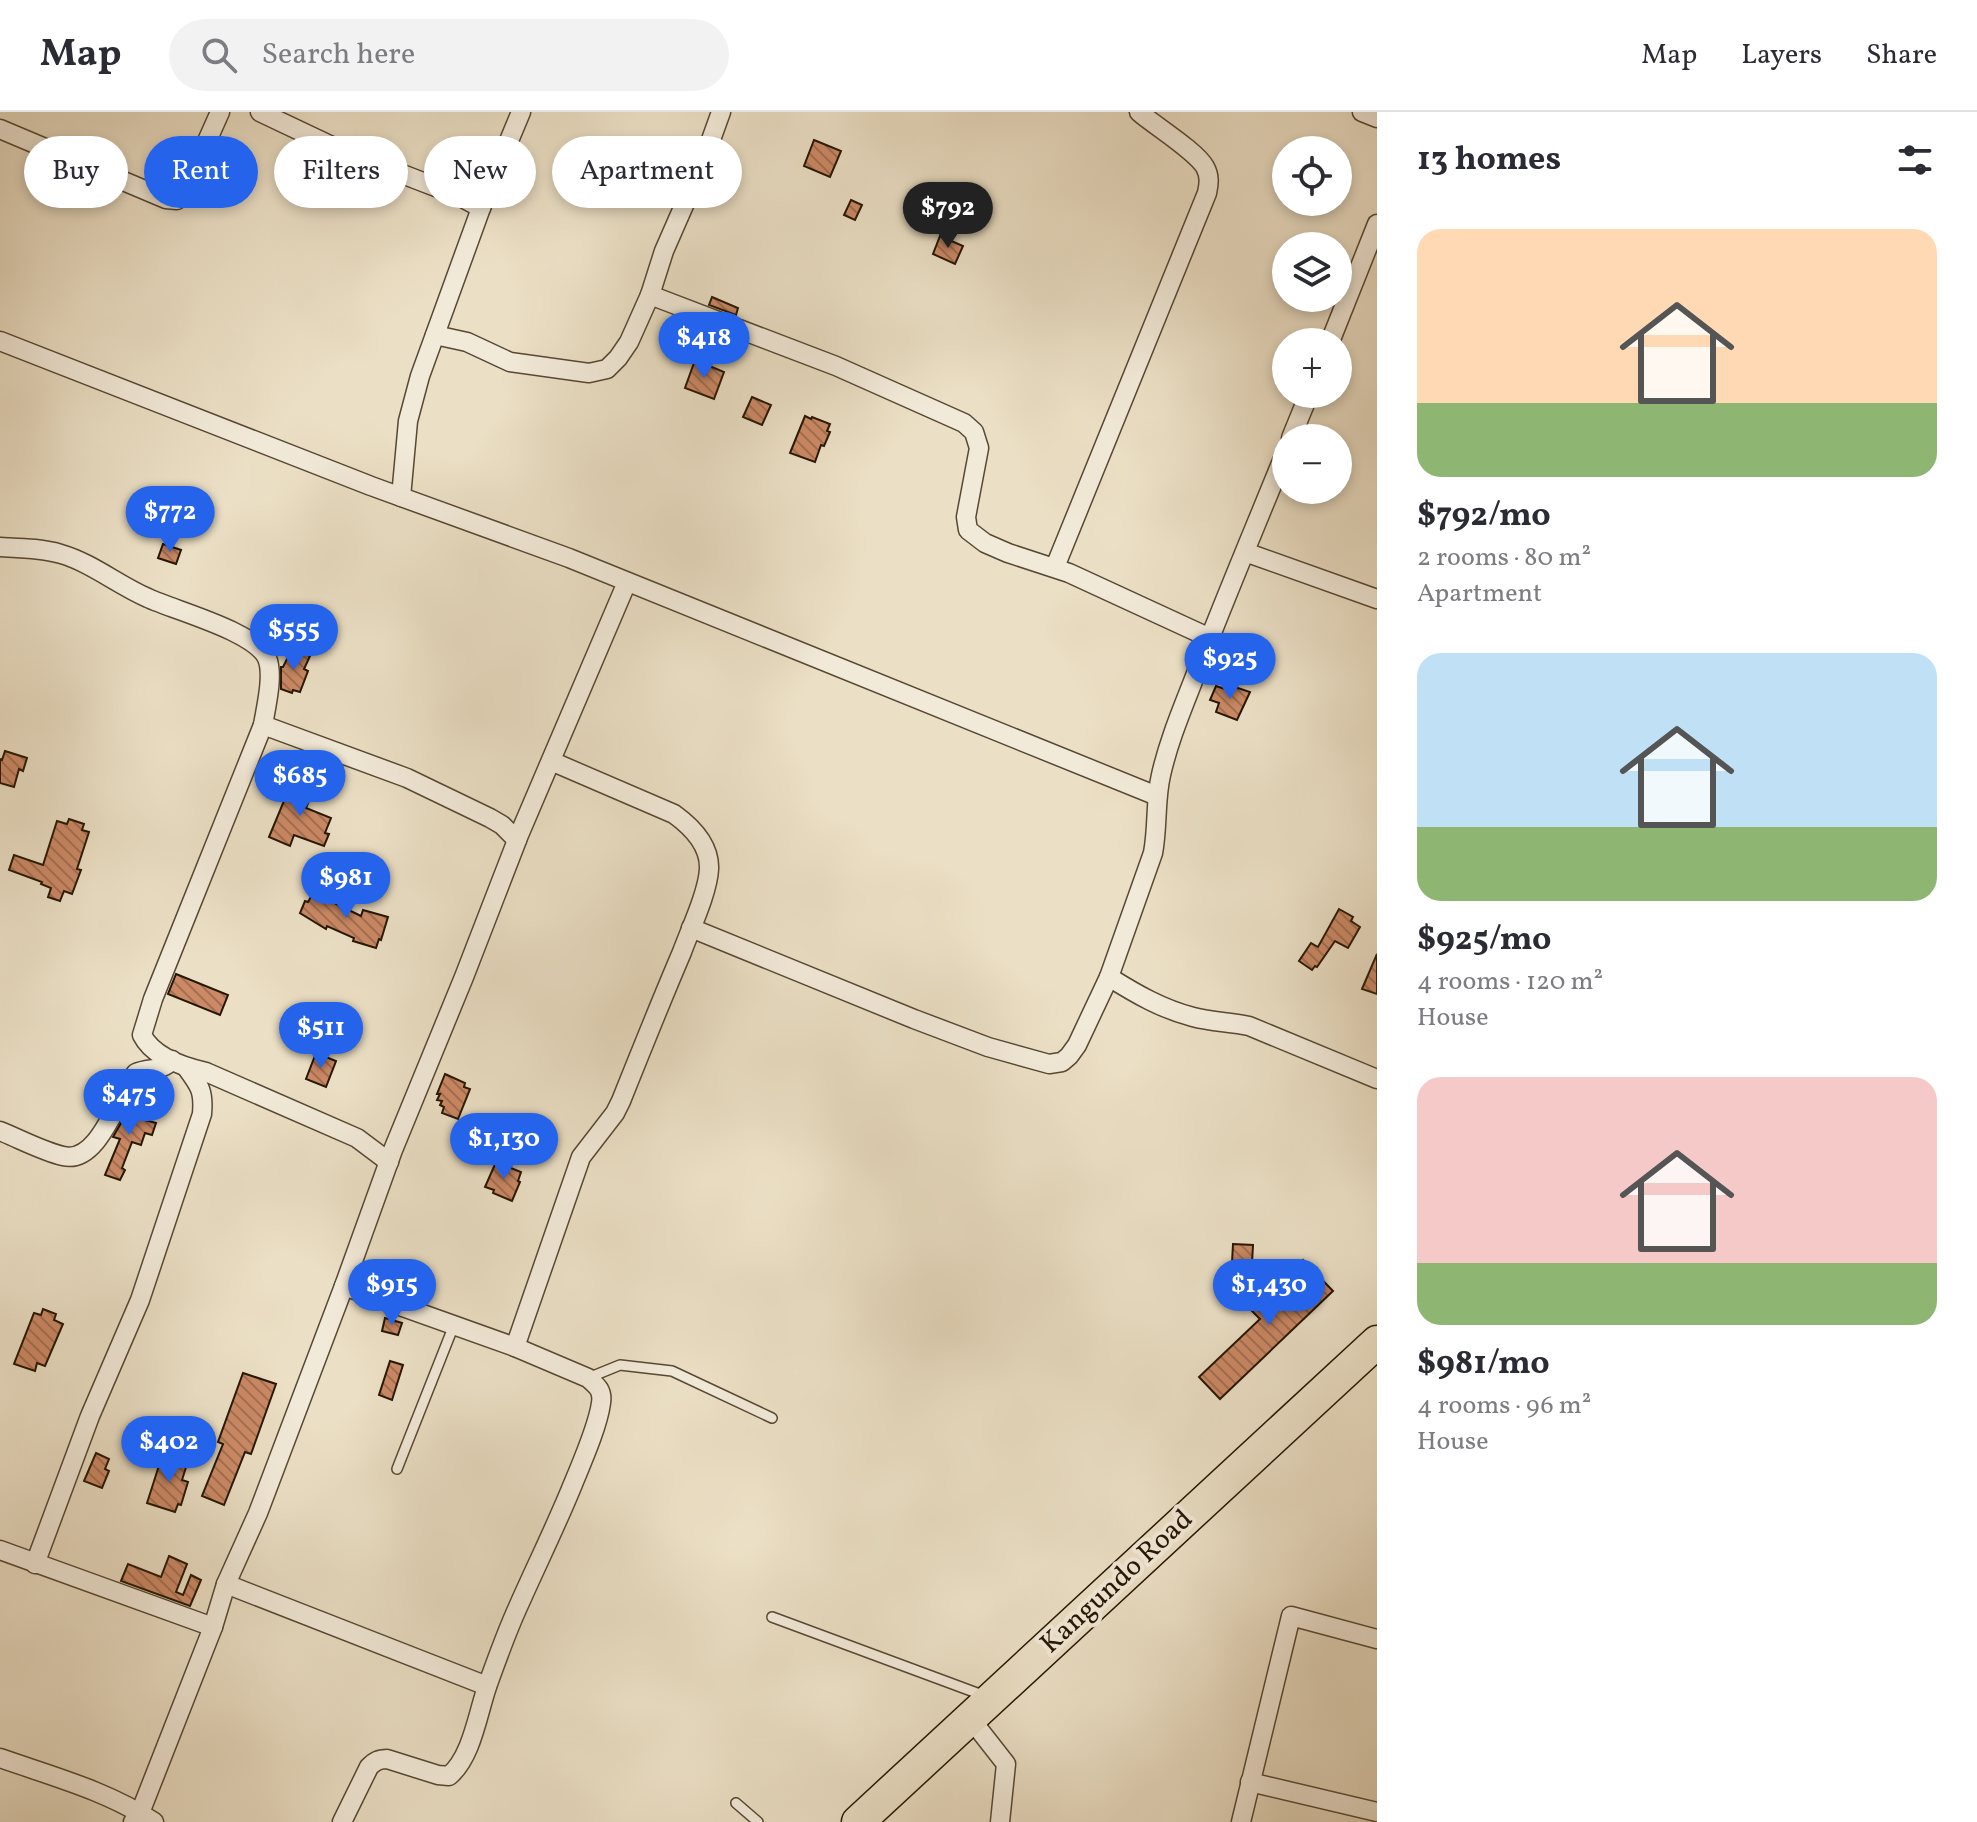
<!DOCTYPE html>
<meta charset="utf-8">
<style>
body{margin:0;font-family:Vollkorn,serif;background:#f2f2f3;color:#2b2b33;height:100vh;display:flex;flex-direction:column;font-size:30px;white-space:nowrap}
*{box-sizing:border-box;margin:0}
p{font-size:26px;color:#7c7c81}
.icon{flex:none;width:44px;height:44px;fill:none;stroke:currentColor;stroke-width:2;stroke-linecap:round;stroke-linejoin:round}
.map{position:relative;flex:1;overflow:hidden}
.details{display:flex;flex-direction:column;background:#fff;width:600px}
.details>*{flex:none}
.top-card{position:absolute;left:24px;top:24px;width:760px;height:72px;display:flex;gap:16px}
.buttons{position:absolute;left:1272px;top:24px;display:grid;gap:16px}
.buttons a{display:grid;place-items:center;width:80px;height:80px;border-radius:50%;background:#fff;box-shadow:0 4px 12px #0003;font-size:40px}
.price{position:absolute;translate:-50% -68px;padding:0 18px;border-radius:28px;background:#2563eb;color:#fff;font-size:26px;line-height:52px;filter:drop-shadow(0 2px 4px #0008)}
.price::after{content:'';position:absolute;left:50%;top:48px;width:24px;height:18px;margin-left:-12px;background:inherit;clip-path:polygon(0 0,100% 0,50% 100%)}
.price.on{background:#222;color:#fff}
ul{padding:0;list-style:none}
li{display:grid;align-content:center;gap:16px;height:424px;padding:0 40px}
li span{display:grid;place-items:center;height:248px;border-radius:24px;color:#555}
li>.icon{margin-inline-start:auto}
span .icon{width:144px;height:144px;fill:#fffc;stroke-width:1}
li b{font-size:34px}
h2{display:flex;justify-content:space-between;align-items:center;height:96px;padding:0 40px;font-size:34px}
.chip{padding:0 28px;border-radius:36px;background:#fff;box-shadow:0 4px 12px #0003;font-size:28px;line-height:72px}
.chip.on{background:#2563eb;color:#fff}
header{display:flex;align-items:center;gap:48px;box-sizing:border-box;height:112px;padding:0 40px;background:#fff;border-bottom:2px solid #e1e1e2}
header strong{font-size:38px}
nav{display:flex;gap:44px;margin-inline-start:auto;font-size:28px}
.search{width:560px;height:72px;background:#f2f2f3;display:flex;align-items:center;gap:20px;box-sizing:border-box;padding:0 28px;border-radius:44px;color:#7c7c81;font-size:30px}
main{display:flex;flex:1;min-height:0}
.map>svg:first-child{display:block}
.building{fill:url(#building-back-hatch);stroke:#261604;stroke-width:2}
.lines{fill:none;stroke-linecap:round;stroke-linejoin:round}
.lane-casing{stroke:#574834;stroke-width:12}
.street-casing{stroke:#574834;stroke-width:21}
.highway-casing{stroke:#261604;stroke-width:35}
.lane{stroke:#f2ead9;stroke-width:9}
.street{stroke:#f2ead9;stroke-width:18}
.highway{stroke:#ebdfc5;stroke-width:32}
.labels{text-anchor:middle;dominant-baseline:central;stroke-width:8;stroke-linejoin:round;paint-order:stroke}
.street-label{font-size:28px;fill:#261604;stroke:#f2ead9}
</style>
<header>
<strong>Map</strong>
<div class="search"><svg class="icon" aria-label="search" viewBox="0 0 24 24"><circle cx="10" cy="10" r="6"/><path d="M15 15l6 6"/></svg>Search here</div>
<nav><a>Map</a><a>Layers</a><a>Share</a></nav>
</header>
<main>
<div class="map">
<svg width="1377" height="1710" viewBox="0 0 1377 1710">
<defs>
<pattern id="building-back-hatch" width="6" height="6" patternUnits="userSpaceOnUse" patternTransform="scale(2)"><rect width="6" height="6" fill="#cb8965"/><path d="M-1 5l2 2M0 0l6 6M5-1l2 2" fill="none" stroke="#a56f51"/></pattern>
</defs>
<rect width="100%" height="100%" fill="#ebdfc5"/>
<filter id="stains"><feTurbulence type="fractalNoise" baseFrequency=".0025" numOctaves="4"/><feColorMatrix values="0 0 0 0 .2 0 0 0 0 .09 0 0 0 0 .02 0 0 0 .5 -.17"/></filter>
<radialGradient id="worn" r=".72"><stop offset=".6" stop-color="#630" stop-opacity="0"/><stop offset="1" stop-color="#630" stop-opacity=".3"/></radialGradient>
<g class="building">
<polygon points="814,28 841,39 830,65 804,54"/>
<polygon points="851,88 862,93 855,108 844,103"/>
<polygon points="940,124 963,134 955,152 933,142"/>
<polygon points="712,185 738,196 736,203 709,193"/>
<polygon points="695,248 724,260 714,287 685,276"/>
<polygon points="752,285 771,293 762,313 743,305"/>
<polygon points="805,304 811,307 812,305 830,312 827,319 830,320 824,334 821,333 815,350 790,341"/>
<polygon points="163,432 181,438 176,452 158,446"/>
<polygon points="292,537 310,544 304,557 308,559 300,580 293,578 292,581 281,577 281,555 283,555"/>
<polygon points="1226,572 1250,580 1237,608 1216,600 1219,591 1210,588 1216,574 1225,577"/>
<polygon points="5,639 27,646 23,659 19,657 14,675 0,671 0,647 2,648"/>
<polygon points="293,667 310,674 309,677 313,679 306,696 331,706 325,721 329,722 324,734 294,723 290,734 269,725"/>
<polygon points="69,707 84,712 82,718 89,720 77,757 81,758 72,782 64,779 60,789 48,785 51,776 41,772 42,770 9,758 14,743 43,753 57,709 67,712"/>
<polygon points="324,780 337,787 334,791 361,804 363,798 388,805 381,828 379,827 376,836 353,829 354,826 327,814 326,817 300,801 305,789 308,790 312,783 320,787"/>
<polygon points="1339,797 1353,805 1351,809 1360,815 1348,836 1335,829 1317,855 1315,854 1312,858 1299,849 1311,831 1318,835"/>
<polygon points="1377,842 1377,882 1362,877"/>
<polygon points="176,862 228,883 220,903 168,882"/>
<polygon points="316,941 336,949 326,975 306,967"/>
<polygon points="445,962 465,971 464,975 470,977 458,1007 442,1001 444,995 440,993 442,989 437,988 440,982 437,982"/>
<polygon points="133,990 149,995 145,1008 156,1011 152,1023 145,1021 141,1033 132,1030 122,1056 125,1058 120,1068 105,1063 120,1027 113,1025"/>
<polygon points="496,1050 521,1060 518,1069 520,1070 512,1089 493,1081 494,1078 485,1075"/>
<polygon points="1233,1132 1253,1133 1252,1151 1232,1151"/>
<polygon points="1303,1148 1333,1179 1220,1287 1199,1265 1260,1207 1251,1198"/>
<polygon points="43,1197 56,1202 54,1208 63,1212 45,1254 37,1251 35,1259 14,1252 34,1201 41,1203"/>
<polygon points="385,1206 402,1211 398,1223 382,1219"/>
<polygon points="390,1249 403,1253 392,1288 379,1283"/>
<polygon points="243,1261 276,1272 251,1342 245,1340 224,1393 202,1384 223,1332 218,1330"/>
<polygon points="96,1341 109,1347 105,1357 109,1359 102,1376 84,1369"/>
<polygon points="163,1341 188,1349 182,1368 188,1370 181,1393 178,1392 175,1400 147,1391"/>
<polygon points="169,1444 187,1452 176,1480 183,1483 191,1463 201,1468 190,1494 121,1469 128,1452 161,1465"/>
</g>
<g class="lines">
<g class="lane-casing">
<g id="lane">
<polyline points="588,1266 620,1253 672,1259 772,1306"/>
<polyline points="397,1357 454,1213"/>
<polyline points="772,1505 985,1584"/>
<polyline points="736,1691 758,1710"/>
</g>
</g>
<g class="street-casing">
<g id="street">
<polyline points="260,0 340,38 459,84 481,96"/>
<polyline points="1362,0 1377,6"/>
<polyline points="0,17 166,87 177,88 183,83 220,0"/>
<polyline points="650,183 836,254 964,311 974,320 979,336 966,405 968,418 985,431 1008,441 1069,461 1210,526"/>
<polyline points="435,223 467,230 510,250 589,261 607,257 618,246 629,230 650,183 664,139 703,50 721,0"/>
<polyline points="0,229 371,374 569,446 1157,684"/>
<polyline points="1330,230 1377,112"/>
<polyline points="1291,326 1309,282"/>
<path d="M1286,339c-30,74 -61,147 -89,220 -13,34 -28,68 -36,104 -6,25 -3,52 -8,78l-44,124c27,17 53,32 84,40 18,5 37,5 56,9l128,53"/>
<polyline points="401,385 408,309 420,264 481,96 521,0"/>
<path d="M0,435c20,1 41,1 61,7 31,9 57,31 87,44 28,13 106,33 119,60 7,17 -1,49 -4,67"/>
<polyline points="1245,440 1377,487"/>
<path d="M1055,455l152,-374c2,-9 3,-17 -2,-26 -9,-16 -50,-41 -66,-55"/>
<polyline points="691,816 914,907 988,935 1049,952 1062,950 1069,944 1077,933 1109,865"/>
<path d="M0,1019c20,8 42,20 63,25 36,9 55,-61 73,-83 13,-6 26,-1 36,-13"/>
<path d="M389,1050l-32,-24 -151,-66c-22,-5 -53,-15 -64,-37l11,-36 110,-274 144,53 83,40 12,7 15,15"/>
<path d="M515,1235l66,-190 34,-44 6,-12c20,-50 40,-100 61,-149 8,-22 26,-60 27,-83 1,-24 -17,-42 -35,-55l-123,-53"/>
<polyline points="0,1438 213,1515"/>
<path d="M35,1452l55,-148 50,-116 62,-186c2,-23 -2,-28 -16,-47"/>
<polyline points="226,1472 487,1574"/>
<polyline points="970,1606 1006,1652 1000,1710"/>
<path d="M0,1646c51,18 108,33 154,64"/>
<polyline points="1250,1670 1377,1700"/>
<polyline points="133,1710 140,1701 213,1515 226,1472 258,1401 344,1174 393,1038 464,865 519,723 627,470"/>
<path d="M342,1710l27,-55c6,-6 10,-8 18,-8l51,16 11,1c24,-20 29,-66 40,-95 9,-25 18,-50 29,-74 18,-41 38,-81 55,-123 9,-22 25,-58 28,-81 2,-13 -4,-17 -13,-25l-73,-31 -171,-61"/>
<polyline points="1241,1710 1291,1504 1377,1527"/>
</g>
</g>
<g class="highway-casing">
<polyline id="highway" points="858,1710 1377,1230"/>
</g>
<use href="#lane" class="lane"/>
<use href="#street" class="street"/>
<use href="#highway" class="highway"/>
</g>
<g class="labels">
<g class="street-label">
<text transform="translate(1117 1470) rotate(-43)">Kangundo Road</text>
</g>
</g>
<rect width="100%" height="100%" filter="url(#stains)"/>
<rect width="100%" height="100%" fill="url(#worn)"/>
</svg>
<div class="buttons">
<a><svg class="icon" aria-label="locate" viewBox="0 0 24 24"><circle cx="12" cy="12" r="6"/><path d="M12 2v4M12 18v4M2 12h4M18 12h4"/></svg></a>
<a><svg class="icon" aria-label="layers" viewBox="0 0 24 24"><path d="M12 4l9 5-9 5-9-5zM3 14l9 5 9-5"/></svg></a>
<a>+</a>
<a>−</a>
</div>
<b class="price on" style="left:948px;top:138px">$792</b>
<b class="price" style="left:704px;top:268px">$418</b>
<b class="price" style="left:170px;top:442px">$772</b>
<b class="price" style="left:294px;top:560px">$555</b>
<b class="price" style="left:1230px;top:589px">$925</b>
<b class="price" style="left:300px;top:706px">$685</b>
<b class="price" style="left:346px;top:808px">$981</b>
<b class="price" style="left:321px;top:958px">$511</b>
<b class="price" style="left:129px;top:1025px">$475</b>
<b class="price" style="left:504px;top:1069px">$1,130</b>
<b class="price" style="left:392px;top:1215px">$915</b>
<b class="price" style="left:1269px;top:1215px">$1,430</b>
<b class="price" style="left:169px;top:1372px">$402</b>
<div class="top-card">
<a class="chip">Buy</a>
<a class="chip on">Rent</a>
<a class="chip">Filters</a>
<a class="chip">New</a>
<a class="chip">Apartment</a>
</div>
</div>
<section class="details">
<h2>13 homes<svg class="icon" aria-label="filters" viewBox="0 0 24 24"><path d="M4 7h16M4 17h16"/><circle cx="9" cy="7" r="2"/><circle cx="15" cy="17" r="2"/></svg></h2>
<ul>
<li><span style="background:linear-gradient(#ffd9b3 70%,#8fb573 0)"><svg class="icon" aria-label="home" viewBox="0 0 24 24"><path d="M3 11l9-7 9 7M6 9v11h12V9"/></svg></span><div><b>$792/mo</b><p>2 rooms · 80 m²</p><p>Apartment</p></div></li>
<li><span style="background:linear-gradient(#bfe0f5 70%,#8fb573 0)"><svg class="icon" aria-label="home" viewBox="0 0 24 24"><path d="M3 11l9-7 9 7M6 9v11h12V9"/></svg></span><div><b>$925/mo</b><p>4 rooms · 120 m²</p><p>House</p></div></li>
<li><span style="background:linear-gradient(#f6c9c9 75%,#8fb573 0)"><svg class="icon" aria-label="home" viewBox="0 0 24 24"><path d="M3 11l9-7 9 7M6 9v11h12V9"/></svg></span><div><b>$981/mo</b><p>4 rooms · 96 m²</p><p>House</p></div></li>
</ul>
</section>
</main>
